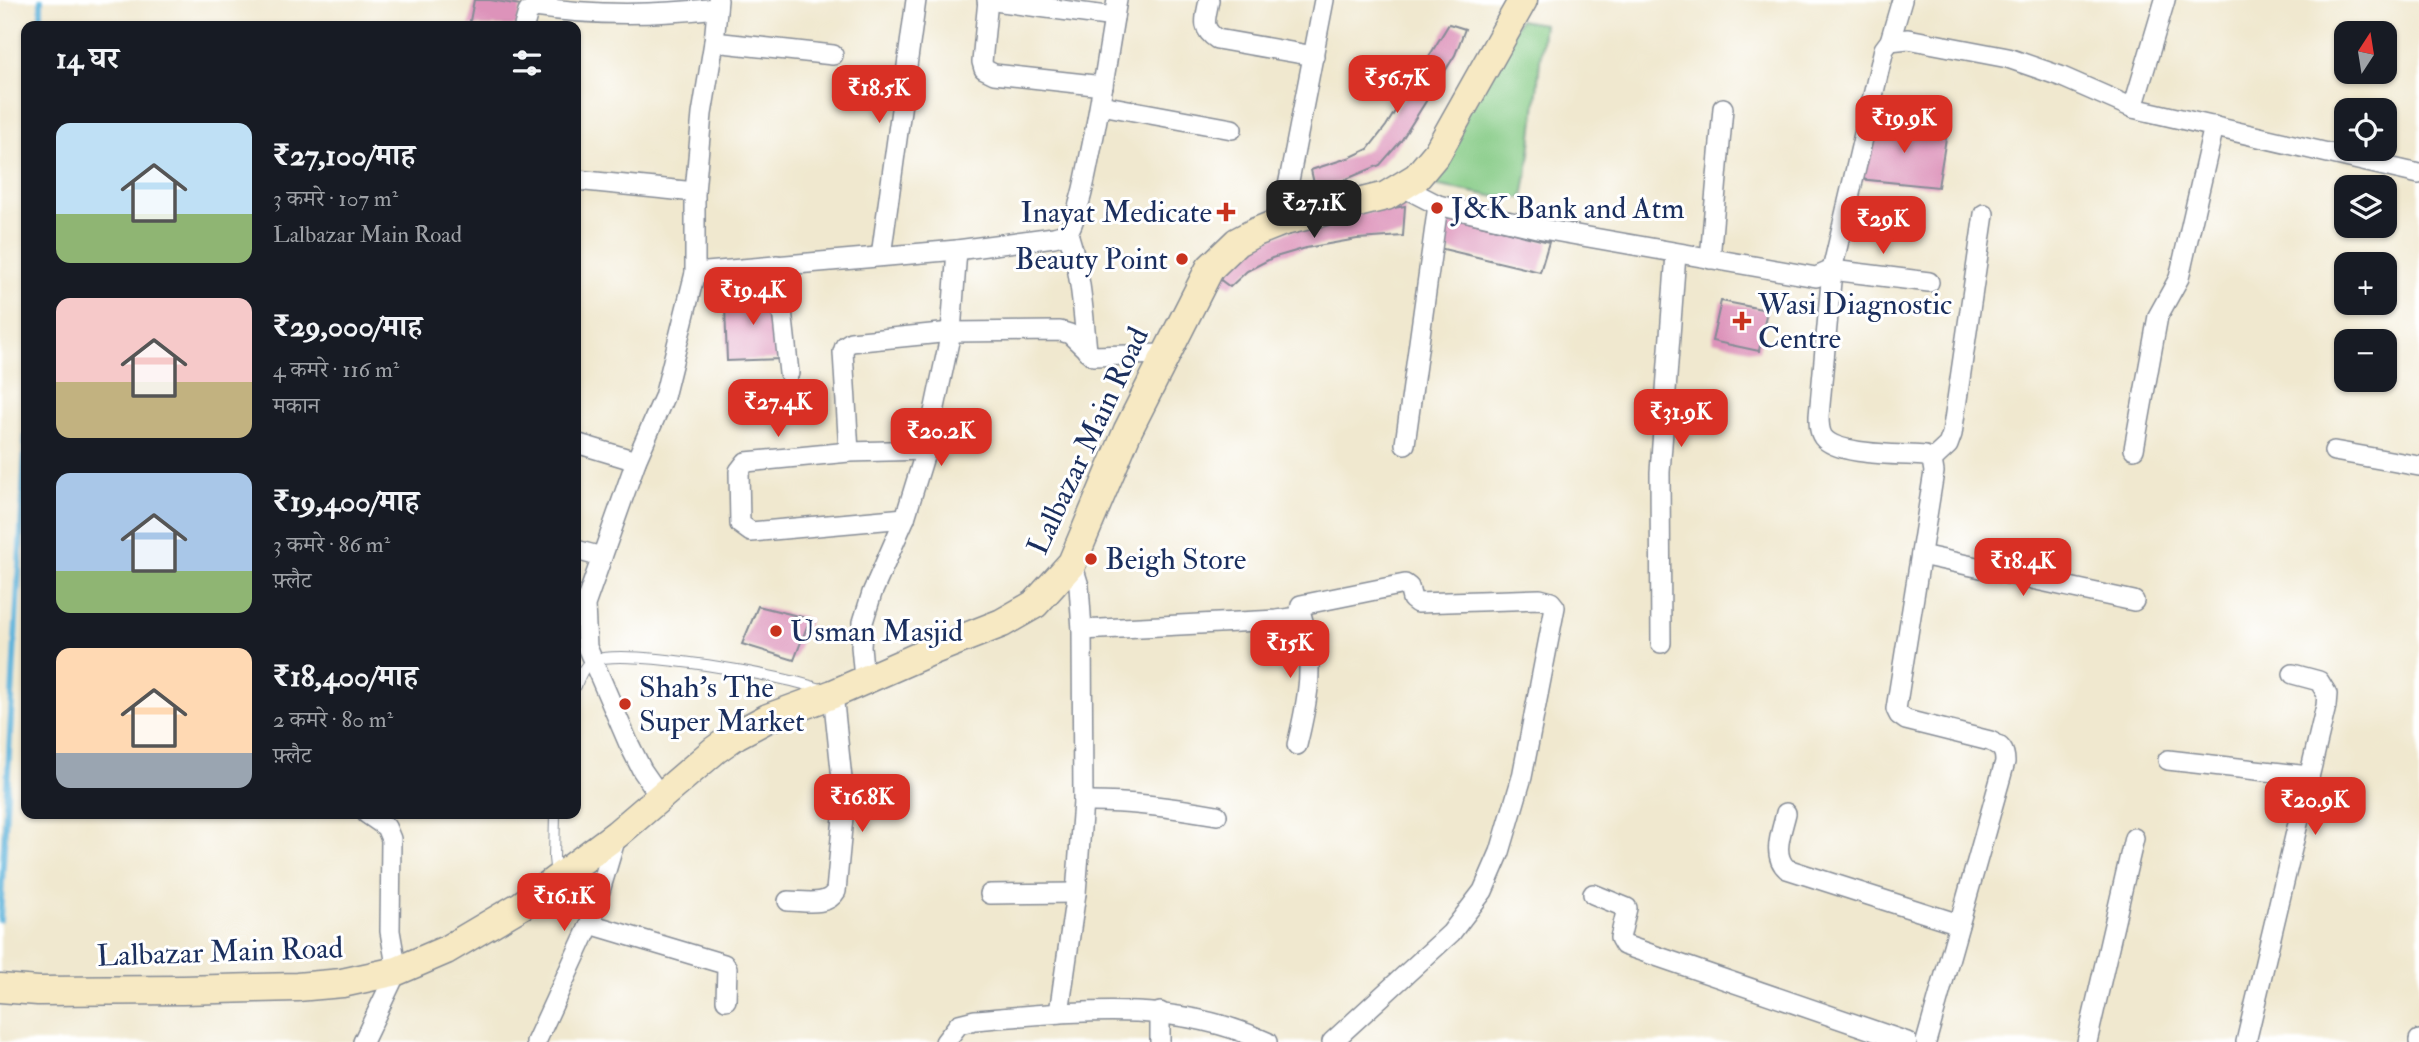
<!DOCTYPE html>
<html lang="hi">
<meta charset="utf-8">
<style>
body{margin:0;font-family:"IM FELL Double Pica","Noto Serif Devanagari",serif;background:#242831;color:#f1f3f6;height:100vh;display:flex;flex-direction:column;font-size:26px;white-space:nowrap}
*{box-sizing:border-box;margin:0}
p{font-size:23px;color:#9ea1a6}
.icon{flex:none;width:38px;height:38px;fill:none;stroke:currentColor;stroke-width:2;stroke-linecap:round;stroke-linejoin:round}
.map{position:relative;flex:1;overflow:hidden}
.panel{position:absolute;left:21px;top:21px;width:560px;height:798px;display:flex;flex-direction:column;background:#171b24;border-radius:14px;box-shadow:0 2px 5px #0004}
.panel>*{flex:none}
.needle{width:46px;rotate:12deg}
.buttons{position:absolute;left:2334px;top:21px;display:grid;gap:14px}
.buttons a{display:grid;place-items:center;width:63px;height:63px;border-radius:14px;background:#171b24;box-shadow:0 2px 5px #0004;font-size:35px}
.price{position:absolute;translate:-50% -60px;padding:0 16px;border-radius:14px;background:#d93025;color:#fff;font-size:23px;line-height:46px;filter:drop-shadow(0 2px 4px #0008)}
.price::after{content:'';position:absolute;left:50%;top:42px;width:21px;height:16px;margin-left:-10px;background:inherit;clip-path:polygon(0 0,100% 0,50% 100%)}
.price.selected{background:#222;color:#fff}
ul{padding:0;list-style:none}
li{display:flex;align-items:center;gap:21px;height:175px;padding:0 35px}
li span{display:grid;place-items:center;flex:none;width:196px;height:140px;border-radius:14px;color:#555}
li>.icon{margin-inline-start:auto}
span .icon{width:84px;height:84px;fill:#fffc;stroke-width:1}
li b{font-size:30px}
h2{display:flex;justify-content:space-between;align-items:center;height:84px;padding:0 35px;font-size:30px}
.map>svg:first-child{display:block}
.green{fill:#84ca84;stroke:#507c71;stroke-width:2}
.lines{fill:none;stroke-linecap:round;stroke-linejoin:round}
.stream{stroke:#5eb3da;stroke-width:6}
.building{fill:#dd93ba}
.lane-casing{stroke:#868c96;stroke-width:12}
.street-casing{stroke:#868c96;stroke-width:22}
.secondary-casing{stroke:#868c96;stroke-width:31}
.lane{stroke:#fff;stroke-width:10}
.street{stroke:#fff;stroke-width:19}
.secondary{stroke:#f7e9c3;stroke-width:28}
.poi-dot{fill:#c8321e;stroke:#fff;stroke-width:2.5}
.labels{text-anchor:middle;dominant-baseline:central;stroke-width:6;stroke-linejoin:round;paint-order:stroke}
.poi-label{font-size:30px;fill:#1b2f5e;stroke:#fff;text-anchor:start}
.street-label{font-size:30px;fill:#1b2f5e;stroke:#fff}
</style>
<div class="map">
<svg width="2419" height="1042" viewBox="0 0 2419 1042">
<rect width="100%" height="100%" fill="#fff"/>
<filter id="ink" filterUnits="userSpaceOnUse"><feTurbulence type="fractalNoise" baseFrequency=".0143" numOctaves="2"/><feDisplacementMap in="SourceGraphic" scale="14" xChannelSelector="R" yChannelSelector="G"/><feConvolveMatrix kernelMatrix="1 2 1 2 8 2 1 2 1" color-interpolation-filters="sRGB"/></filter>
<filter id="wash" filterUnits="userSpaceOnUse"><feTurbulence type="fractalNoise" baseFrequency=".00686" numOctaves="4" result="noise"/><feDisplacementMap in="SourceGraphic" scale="28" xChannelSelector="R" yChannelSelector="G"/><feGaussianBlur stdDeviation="1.57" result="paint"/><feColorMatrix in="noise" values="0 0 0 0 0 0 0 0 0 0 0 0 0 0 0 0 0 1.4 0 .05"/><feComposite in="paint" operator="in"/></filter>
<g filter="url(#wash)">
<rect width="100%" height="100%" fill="#f0e8cf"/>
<path class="green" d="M1519,20l25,4c-7,58 -10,116 -21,174l-26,-1 -73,-14z"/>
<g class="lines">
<g class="stream">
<polyline points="41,26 41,0"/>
<polyline points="0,920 26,437"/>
</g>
</g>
<g id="blocks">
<g class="building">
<polygon points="474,0 490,0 521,5 517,26 469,26"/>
<polygon points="1449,24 1465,29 1455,55 1401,141 1380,165 1337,183 1315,188 1311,170 1351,157 1368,149 1386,126"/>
<polygon points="1873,120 1947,132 1938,187 1859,179"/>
<polygon points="1405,206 1403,236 1357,239 1306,248 1272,258 1247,271 1230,287 1214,275 1235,251 1316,222"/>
<polygon points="1443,216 1549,242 1540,272 1439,248"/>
<polygon points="761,284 762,304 779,303 781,359 727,361 725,305 741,304 740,285"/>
<polygon points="1721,301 1767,310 1759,351 1712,341"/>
<polygon points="758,606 810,619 794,660 742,644"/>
</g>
</g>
</g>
<g filter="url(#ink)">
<use href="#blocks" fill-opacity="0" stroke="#868c96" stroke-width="2"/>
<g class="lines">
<g class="lane-casing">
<g id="lane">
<path d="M576,686c3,-9 8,-22 18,-26 35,-12 192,16 229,30"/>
<polyline points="555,814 554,858 556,876"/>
</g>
</g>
<g class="street-casing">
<g id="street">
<polyline points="987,0 1114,17"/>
<polyline points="988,0 982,62 984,69 994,74 1103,86"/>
<path d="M1209,0c-3,18 -9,28 8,39l97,17"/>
<path d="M1902,0l-12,41 -6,8 -52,221 -13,146c0,7 0,15 4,21 14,19 79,17 102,19l7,4 2,12 -38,237 3,6 7,5 84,21c11,5 15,9 15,21l-79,280"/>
<path d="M524,26l4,-14 7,-5c61,9 121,8 182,1"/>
<polyline points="1890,41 1908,39 2008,58 2060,76 2133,108 2419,174"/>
<polyline points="714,42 833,55"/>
<polyline points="1101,105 1232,129"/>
<polyline points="2133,108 2165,0"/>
<polyline points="576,180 695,192"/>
<polyline points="1403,187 1438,205 1537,228 1816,277 1832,270 1929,282"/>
<polyline points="1281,222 1324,0"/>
<path d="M1068,233c13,39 15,77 19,118"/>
<polyline points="881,256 916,0"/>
<polyline points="1710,259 1723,108"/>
<polyline points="777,265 789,373"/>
<path d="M695,273l262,-23 97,-13 14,-4c12,-25 17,-52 22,-78 11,-51 18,-103 27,-155"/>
<polyline points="576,443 636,461"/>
<polyline points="1405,444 1438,205"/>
<polyline points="2134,449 2158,316 2179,278 2214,126"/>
<polyline points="2334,451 2419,466"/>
<polyline points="849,452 843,352 845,346 851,342 951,332 1060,331 1070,334 1093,356 1164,354"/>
<polyline points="1932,460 1948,445 1952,434 1984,214"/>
<polyline points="905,518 751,532 740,524 739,471 746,462 849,452 926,450"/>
<polyline points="576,550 602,557"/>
<polyline points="1921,555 2134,601"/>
<polyline points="1082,630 1277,620 1299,617 1301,605 1405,584 1409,587 1412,599 1417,603 1540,599 1551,602 1555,607 1522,777 1500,852 1483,891 1451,933 1332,1042"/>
<polyline points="1661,643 1660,472 1676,254"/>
<polyline points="864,679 861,646 863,622 872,593 905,518 926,450 951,332 957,250"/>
<path d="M1297,745c11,-45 19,-86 4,-131"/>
<polyline points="2168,760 2309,776"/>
<polyline points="660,796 642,770 628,742 587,647 585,605 636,461 664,397 695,273 695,192 702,114 714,42 718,0"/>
<path d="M1083,802c46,-1 89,5 134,13"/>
<path d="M1786,813c-4,18 -15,42 1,56l172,55"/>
<polyline points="990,894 1076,893"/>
<polyline points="1593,894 1627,908 1620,938 1624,945 1907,1042"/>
<path d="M788,901c16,0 39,6 48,-10l7,-74 -1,-38 -9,-85"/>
<polyline points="590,924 724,964 727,968 726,1000"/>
<polyline points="1059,1013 1076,893 1083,802 1082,630 1079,586 1072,563"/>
<polyline points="363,1042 397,971 390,931 391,839 386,827 367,814"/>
<polyline points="536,1042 590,924 617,834"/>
<path d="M945,1042l14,-18 16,-4c99,-8 198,-22 292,22"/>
<polyline points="1160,1042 1160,1012"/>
<polyline points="2087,1042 2134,838"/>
<polyline points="2246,1042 2326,706 2327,694 2319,681 2293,674"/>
<polyline points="2419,1042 2419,1040"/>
</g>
</g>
<g class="secondary-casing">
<polyline id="secondary" points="0,988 38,991 183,990 297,987 342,983 397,971 446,950 522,905 617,834 715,750 736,735 768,718 833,694 931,651 1002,623 1035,604 1072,563 1128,430 1210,268 1237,242 1256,232 1281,222 1386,196 1417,177 1437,153 1523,0"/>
</g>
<use href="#lane" class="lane"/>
<use href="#street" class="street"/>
<use href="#secondary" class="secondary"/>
</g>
</g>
<g class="poi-dot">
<circle cx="1437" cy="208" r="7"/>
<path d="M1222.5 201.5h7v7h7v7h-7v7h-7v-7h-7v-7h7z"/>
<circle cx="1182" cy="259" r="7"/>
<path d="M1738.5 310.5h7v7h7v7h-7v7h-7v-7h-7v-7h7z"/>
<circle cx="1091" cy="559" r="7"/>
<circle cx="776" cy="631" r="7"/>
<circle cx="625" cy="704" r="7"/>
</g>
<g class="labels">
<g class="poi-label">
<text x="1451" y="208">J&amp;K Bank and Atm</text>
<text x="1212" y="212" text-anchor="end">Inayat Medicate</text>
<text x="1168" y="259" text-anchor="end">Beauty Point</text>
<text x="1758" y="304">Wasi Diagnostic<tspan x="1758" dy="34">Centre</tspan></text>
<text x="1105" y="559">Beigh Store</text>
<text x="790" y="631">Usman Masjid</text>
<text x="639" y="687">Shah's The<tspan x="639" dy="34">Super Market</tspan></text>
</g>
<g class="street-label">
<text transform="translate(1088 441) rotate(-65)">Lalbazar Main Road</text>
<text transform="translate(220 952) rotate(-2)">Lalbazar Main Road</text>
</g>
</g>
</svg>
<div class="buttons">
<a><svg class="needle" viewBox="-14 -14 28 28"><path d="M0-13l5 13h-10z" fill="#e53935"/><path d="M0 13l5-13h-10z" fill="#9ea1a6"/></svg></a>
<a><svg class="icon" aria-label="locate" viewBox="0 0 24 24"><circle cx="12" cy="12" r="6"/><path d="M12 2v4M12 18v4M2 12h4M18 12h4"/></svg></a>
<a><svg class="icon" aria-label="layers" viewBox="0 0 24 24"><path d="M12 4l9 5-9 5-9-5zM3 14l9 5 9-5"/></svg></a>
<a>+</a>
<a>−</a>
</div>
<b class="price" style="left:1397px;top:115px">₹56.7K</b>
<b class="price" style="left:879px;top:125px">₹18.5K</b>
<b class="price" style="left:1904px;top:155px">₹19.9K</b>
<b class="price selected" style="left:1314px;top:240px">₹27.1K</b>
<b class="price" style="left:1883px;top:256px">₹29K</b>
<b class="price" style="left:753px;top:327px">₹19.4K</b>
<b class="price" style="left:778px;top:439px">₹27.4K</b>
<b class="price" style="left:1681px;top:449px">₹31.9K</b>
<b class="price" style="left:941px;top:468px">₹20.2K</b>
<b class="price" style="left:2023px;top:598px">₹18.4K</b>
<b class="price" style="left:1290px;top:680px">₹15K</b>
<b class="price" style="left:862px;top:834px">₹16.8K</b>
<b class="price" style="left:2315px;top:837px">₹20.9K</b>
<b class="price" style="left:564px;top:933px">₹16.1K</b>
<section class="panel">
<h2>14 घर<svg class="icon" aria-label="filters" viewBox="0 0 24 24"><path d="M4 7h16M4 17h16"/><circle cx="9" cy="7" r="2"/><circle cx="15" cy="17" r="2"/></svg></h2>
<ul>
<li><span style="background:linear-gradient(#bfe0f5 65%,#8fb573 0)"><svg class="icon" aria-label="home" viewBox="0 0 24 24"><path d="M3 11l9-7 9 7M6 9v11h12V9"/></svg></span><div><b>₹27,100/माह</b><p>3 कमरे · 107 m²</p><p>Lalbazar Main Road</p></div></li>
<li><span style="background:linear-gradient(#f6c9c9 60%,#c2b280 0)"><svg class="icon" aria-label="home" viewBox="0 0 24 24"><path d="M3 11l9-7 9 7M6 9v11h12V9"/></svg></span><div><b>₹29,000/माह</b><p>4 कमरे · 116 m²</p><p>मकान</p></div></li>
<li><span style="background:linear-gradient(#a9c7e8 70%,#8fb573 0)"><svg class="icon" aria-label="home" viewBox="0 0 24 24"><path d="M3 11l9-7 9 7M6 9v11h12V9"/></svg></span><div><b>₹19,400/माह</b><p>3 कमरे · 86 m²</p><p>फ़्लैट</p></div></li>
<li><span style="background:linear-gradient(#ffd9b3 75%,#9aa5b1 0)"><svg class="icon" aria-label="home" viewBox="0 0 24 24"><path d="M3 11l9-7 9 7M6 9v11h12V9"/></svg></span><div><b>₹18,400/माह</b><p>2 कमरे · 80 m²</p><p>फ़्लैट</p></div></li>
</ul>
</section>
</div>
